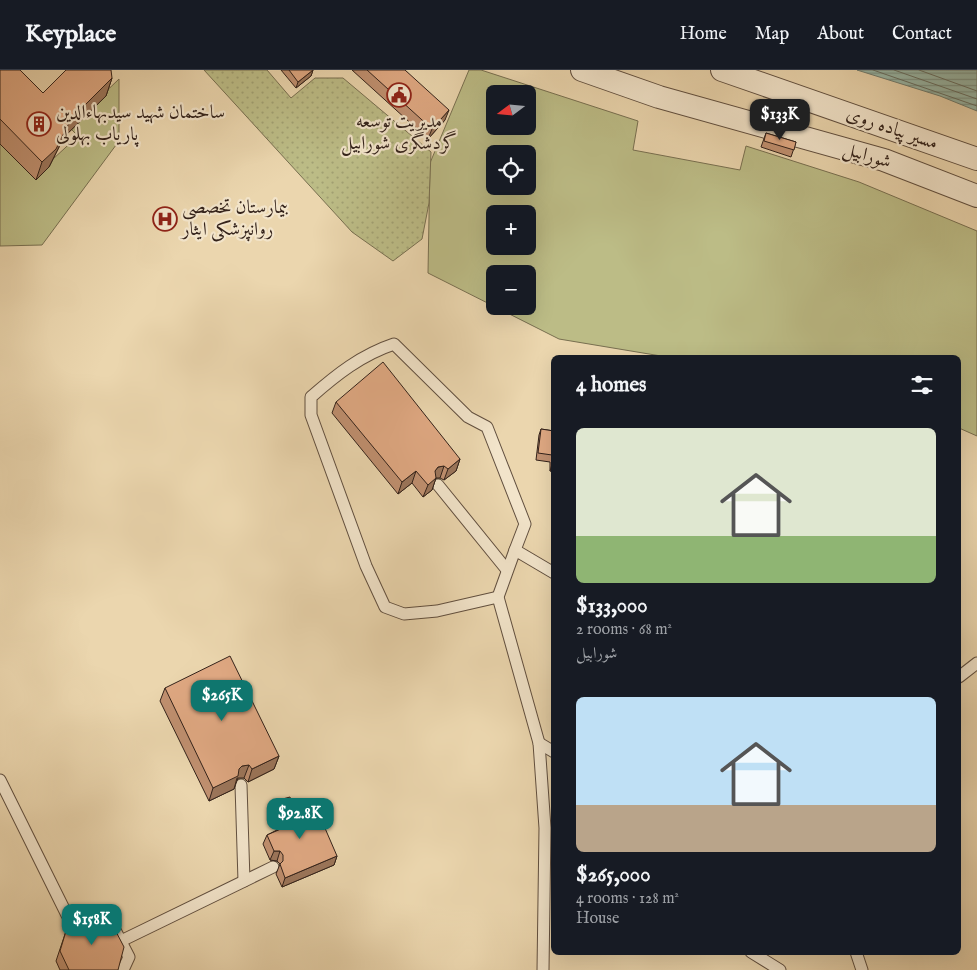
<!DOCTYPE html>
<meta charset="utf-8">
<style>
body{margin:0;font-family:"IM FELL English",Amiri,serif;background:#242831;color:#f1f3f6;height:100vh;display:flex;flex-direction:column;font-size:19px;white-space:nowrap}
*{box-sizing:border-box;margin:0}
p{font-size:16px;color:#9ea1a6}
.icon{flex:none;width:28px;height:28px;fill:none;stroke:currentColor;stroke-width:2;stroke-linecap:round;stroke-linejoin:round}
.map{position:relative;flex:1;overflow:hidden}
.details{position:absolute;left:551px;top:285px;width:410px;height:600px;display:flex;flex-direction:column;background:#171b24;border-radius:8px;box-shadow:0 5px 20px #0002}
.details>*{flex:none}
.needle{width:32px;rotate:254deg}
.controls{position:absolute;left:486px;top:15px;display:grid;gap:10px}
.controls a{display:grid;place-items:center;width:50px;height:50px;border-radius:8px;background:#171b24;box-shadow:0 5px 20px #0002;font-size:25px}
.price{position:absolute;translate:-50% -42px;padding:0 11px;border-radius:10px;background:#0f766e;color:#fff;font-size:16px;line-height:32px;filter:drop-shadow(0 1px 2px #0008)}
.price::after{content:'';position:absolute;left:50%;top:30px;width:15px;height:11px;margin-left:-8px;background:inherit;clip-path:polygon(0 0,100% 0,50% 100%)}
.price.on{background:#222;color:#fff}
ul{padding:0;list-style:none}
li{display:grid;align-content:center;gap:10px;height:265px;padding:0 25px}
li span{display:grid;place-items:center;height:155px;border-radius:8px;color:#555}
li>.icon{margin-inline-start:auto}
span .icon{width:90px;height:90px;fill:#fffc;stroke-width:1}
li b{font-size:21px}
h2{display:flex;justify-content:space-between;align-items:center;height:60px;padding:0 25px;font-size:21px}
header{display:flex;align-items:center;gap:30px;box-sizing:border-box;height:70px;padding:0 25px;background:#171b24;border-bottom:1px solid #363941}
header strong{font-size:24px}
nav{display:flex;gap:28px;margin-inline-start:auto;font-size:18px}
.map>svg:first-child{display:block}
.grass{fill:#bcbc86;stroke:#786f50;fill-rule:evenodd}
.park{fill:url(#park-dots);stroke:#786f50}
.water{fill:url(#water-rules);stroke:#707d70}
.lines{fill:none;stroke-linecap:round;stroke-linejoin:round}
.shore{stroke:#666e62;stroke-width:1}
.lane-casing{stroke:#614f3f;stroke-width:13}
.street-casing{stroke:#614f3f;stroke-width:24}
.lane{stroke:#f2e4ca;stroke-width:11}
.street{stroke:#f2e4ca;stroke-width:22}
.wall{fill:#c09070;stroke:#33221a}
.shaded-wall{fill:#9c765b;stroke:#33221a}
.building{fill:#dfa882;stroke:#33221a}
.labels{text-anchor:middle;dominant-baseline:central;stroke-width:4.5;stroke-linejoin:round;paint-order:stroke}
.poi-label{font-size:19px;fill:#33221a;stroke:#f2e4ca;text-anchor:start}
.street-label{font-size:19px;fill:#33221a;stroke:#f2e4ca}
</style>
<header>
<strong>Keyplace</strong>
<nav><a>Home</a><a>Map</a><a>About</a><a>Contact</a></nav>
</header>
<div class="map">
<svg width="977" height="900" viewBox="0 0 977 900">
<defs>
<pattern id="park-dots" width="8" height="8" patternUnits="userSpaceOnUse" patternTransform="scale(1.25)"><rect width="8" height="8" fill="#bcbc86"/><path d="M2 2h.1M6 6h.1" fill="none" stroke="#a2a173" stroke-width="1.8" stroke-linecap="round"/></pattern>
<pattern id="water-rules" width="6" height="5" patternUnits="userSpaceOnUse" patternTransform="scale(1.25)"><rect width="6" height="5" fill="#98b9aa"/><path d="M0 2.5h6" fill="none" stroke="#7d968a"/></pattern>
</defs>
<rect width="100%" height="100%" fill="#ebd6ae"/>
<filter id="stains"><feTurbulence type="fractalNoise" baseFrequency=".004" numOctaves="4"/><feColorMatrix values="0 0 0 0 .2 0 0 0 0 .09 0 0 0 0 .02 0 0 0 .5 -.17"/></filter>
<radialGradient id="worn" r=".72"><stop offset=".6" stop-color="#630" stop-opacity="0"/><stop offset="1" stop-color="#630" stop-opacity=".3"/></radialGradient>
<g class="grass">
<path d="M469,0h12l157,51 -5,29 107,20 6,-24 113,36 118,49v205l-18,-8v-70l-292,-1 -108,-18 -131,-66 2,-110zM495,24h33v32h-33zM495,84h33v32h-33zM495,144h33v32h-33zM495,204h33v32h-33z"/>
<polygon points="119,9 119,71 42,175 0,176 0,65 40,101 78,66 69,57"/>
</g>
<polygon class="park" points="204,0 267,0 291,28 315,8 343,8 431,82 429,133 422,169 393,191 352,162"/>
<polygon class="water" points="857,0 977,0 977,41 940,26"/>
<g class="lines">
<g class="shore">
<polyline points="873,0 977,36"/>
<polyline points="894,0 977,29"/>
<polyline points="919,0 977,21"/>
</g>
<g class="lane-casing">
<g id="lane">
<polyline points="438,415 507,500"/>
<path d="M498,527l-61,14 -33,3 -19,-7 -19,-41 -55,-151v-18c25,-22 50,-42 83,-53l74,73 19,10 38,97 -10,26"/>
<polyline points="959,607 977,593"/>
<polyline points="539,673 554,682"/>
<polyline points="0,710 67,845 114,858 129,887 123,900"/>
<polyline points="241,715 244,811"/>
<polyline points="121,871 273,797"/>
<polyline points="751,882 780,900"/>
<polyline points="856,882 862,900"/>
<polyline points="543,900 545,758 539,673 498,527 515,480 554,503"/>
</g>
</g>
<g class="street-casing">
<g id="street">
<polyline points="582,0 659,27 884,90 977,126"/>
<polyline points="722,0 977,89"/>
</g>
</g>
<use href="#lane" class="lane"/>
<use href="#street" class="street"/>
</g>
<g class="wall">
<polygon points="0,0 43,23 112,8 106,26 64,67 49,97 36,110 0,74"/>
<polygon points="281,0 313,0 311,6 296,18"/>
<polygon points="352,0 405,0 445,50 428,69"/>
<polygon points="766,63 796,72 791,87 761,77"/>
<polygon points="336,332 460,389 456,401 444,410 440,408 436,408 432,420 423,427 412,413 398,424 332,343"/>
<polygon points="541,359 554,361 554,401 550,401 550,392 536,390 539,365"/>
<polygon points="165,618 279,686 274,699 248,712 244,708 238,708 234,719 209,731 160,631"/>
<polygon points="275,731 337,786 334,795 282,817 276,804 280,794 277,791 270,790 263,774 267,765 277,760 272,741"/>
<polygon points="67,858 118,900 60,900 56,891"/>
</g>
<g class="shaded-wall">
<polygon points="313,0 311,6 296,18 298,12"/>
<polygon points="112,8 106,26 64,67 49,97 36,110 42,92 71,49"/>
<polygon points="449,40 445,50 428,69 432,59"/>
<polygon points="460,389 456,401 444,410 448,399"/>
<polygon points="552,394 554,395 554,401 550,401"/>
<polygon points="444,396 440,408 436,408 432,420 423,427 428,415 435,401 438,397"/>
<polygon points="416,401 412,413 398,424 402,412"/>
<polygon points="279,686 274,699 248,712 252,699"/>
<polygon points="249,695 244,708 237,708 234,719 209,731 213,718 239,699 242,696"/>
<polygon points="274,781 280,781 277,791 270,790"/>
<polygon points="337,786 334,795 282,817 285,808"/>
</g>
<g class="building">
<polygon points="0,0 20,0 43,23 66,0 111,0 112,8 71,49 56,79 42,92 0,49"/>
<polygon points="289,0 313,0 298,12"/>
<polygon points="367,0 405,0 449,40 432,59"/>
<polygon points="766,63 796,72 794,80 764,71"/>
<polygon points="383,292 460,389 448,399 444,396 438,397 435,401 436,408 428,415 416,401 402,412 336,332"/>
<polygon points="541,359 554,361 554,395 552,394 552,385 538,383"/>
<polygon points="230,586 279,686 252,699 249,695 242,696 239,699 238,706 213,718 165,618"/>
<polygon points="290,727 297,751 318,742 337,786 285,808 280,794 283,791 283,785 280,781 274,781 267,765 283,758 275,731"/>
<polygon points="86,847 112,854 124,877 118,900 69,900 60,881 67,858"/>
</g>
<defs>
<g id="civic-ring" transform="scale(1.25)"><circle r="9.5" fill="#f2e4ca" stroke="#8f2418" stroke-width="1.5"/><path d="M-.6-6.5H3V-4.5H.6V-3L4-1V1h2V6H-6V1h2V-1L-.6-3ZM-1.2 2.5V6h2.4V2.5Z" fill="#8f2418"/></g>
<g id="building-ring" transform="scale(1.25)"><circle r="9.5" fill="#f2e4ca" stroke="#8f2418" stroke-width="1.5"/><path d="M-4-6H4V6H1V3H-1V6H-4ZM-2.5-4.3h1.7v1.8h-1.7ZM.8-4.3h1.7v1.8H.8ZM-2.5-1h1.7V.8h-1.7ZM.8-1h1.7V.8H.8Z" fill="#8f2418"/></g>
<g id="hospital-ring" transform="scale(1.25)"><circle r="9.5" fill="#f2e4ca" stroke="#8f2418" stroke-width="1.5"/><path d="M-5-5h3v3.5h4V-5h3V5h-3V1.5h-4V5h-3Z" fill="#8f2418"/></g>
</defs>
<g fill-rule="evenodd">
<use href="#civic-ring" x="399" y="25"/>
<use href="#building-ring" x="39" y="54"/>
<use href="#hospital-ring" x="165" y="149"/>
</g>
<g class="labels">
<g class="poi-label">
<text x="56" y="43">ساختمان شهید سیدبهاءالدین<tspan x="56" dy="22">پاریاب بهلولی</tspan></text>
<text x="399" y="52" text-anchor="middle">مدیریت توسعه<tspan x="399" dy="22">گردشگری شورابیل</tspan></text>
<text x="182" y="138">بیمارستان تخصصی<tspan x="182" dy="22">روانپزشکی ایثار</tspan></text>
</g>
<g class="street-label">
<text transform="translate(892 59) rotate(19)">مسیر پیاده روی</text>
<text transform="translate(867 86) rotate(17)">شورابیل</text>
</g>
</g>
<rect width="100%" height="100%" filter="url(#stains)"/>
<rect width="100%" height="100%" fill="url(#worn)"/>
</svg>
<div class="controls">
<a><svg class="needle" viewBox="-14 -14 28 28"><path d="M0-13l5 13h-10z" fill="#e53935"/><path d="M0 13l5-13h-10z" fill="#9ea1a6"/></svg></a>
<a><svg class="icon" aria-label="locate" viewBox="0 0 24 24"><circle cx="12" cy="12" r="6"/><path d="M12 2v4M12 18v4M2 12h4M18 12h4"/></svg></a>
<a>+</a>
<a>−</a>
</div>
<b class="price on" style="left:780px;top:71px">$133K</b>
<b class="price" style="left:222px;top:652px">$265K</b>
<b class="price" style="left:300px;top:770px">$92.8K</b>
<b class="price" style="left:92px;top:876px">$158K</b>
<section class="details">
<h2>4 homes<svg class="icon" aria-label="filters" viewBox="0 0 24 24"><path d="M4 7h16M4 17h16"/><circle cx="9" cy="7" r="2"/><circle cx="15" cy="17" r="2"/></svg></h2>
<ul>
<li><span style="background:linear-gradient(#dfe7d0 70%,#8fb573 0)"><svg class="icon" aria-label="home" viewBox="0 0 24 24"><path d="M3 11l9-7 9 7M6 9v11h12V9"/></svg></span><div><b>$133,000</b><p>2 rooms · 68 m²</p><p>شورابیل</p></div></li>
<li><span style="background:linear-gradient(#bfe0f5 70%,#b9a48a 0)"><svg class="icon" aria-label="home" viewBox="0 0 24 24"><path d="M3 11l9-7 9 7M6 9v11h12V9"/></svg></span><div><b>$265,000</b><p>4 rooms · 128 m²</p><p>House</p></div></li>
</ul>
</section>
</div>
